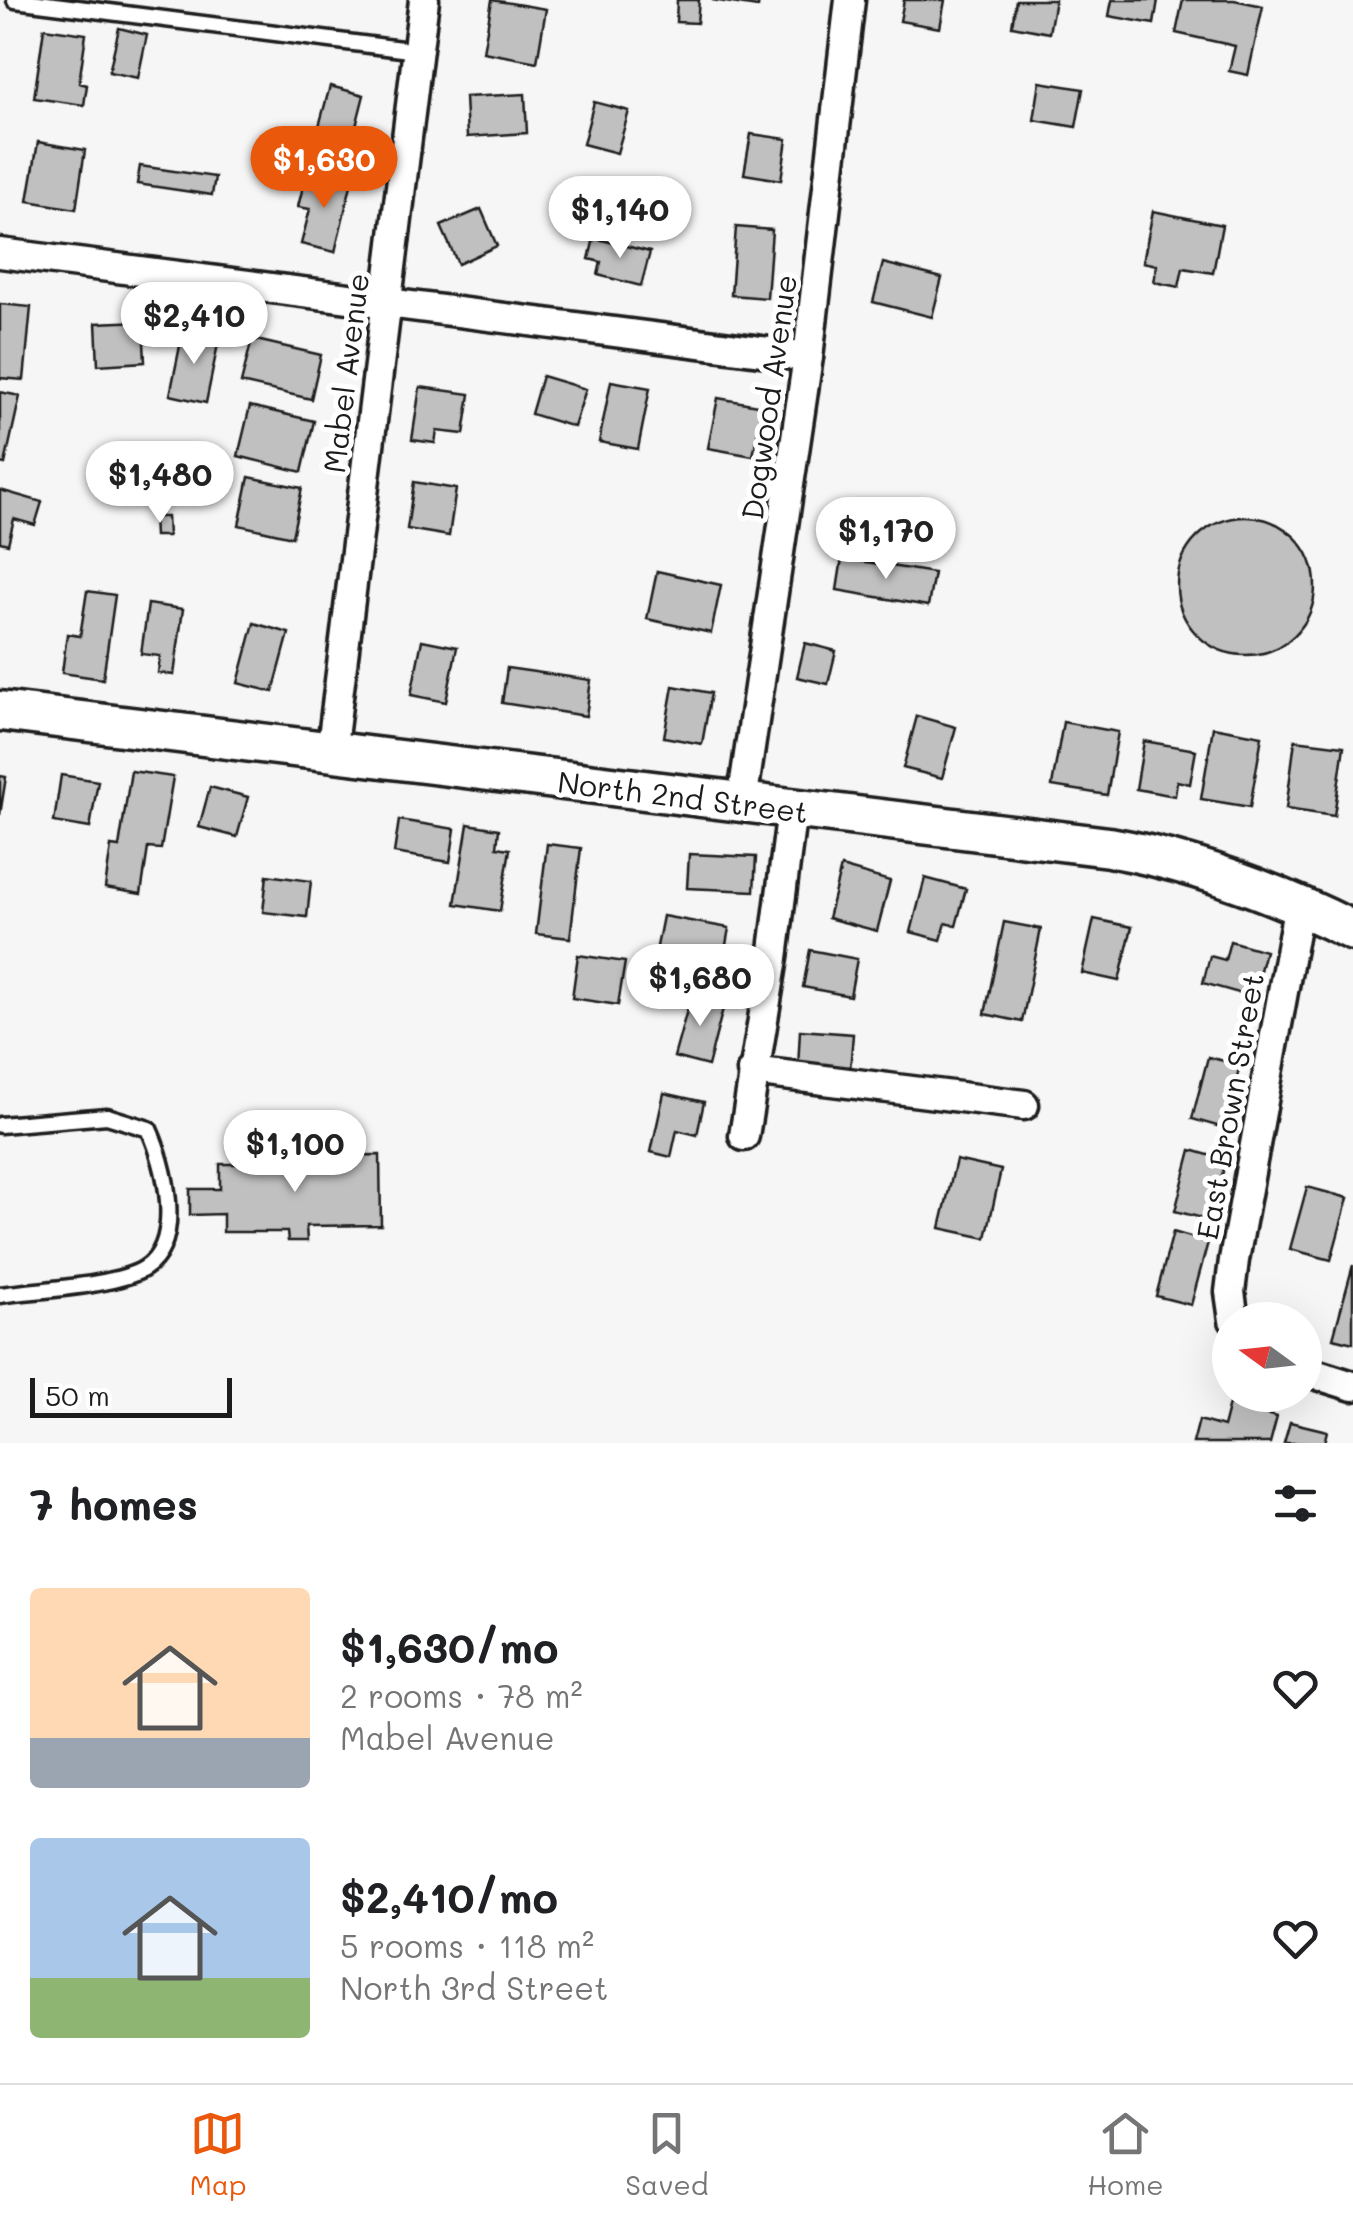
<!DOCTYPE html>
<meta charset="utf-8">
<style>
body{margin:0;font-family:Mali,sans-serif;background:#f6f6f6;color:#202124;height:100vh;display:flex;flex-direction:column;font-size:38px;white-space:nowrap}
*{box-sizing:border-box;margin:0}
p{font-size:32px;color:#757577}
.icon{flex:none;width:55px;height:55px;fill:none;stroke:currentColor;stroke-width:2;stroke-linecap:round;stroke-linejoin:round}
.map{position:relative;height:1443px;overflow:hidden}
.panel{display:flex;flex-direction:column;background:#fff;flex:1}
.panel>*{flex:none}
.needle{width:65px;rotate:285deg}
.tools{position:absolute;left:1212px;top:1302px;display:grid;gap:20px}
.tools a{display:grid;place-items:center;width:110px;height:110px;border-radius:50%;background:#fff;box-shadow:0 10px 40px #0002;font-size:50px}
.scale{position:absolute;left:30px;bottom:25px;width:202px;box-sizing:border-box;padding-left:10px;border:5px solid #1c1c1c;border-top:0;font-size:28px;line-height:35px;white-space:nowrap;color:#1c1c1c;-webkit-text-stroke:8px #fff;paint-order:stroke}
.price{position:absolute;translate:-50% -85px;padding:0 22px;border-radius:35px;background:#fff;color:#222;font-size:32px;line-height:65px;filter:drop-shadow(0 2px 5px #0008)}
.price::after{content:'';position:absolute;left:50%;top:60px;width:30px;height:22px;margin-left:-15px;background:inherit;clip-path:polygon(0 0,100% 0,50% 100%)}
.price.current{background:#ea580c;color:#fff}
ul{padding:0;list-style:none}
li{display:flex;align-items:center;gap:30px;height:250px;padding:0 30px}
li span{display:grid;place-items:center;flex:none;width:280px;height:200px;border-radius:10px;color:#555}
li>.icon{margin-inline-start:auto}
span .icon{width:120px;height:120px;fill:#fffc;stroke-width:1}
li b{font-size:42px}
h2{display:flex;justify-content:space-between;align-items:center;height:120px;padding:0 30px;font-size:42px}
.tab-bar{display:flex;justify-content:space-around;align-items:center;height:140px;border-top:2px solid #e0e0e0;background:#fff;font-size:28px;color:#757577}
.tab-bar a{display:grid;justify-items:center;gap:5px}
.tab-bar .current{color:#ea580c}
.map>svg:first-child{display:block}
.building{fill:#c0c0c0;stroke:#1c1c1c;stroke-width:2.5}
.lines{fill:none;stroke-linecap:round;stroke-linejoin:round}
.lane-casing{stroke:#1c1c1c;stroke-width:21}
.street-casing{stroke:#1c1c1c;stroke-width:35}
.secondary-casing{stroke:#1c1c1c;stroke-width:45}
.lane{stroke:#fff;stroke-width:14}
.street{stroke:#fff;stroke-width:28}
.secondary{stroke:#fff;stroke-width:38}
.labels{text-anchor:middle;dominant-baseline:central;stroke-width:10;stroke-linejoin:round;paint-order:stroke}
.street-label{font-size:30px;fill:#1c1c1c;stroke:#fff}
</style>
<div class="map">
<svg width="1353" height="1443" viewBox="0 0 1353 1443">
<rect width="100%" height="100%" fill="#f6f6f6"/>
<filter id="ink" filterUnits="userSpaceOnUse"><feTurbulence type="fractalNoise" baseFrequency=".01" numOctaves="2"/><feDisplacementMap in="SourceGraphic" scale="20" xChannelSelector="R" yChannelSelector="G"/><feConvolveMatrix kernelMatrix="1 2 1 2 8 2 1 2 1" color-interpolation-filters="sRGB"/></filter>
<g filter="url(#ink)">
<g class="building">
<polygon points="492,0 546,9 537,62 483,52"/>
<polygon points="677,0 699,0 697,23 676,22"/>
<polygon points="712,0 759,0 758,7"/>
<polygon points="904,0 945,0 940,28 900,21"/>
<polygon points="1016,0 1055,0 1049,33 1012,26"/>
<polygon points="1112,0 1158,0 1154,24 1109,16"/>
<polygon points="1183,0 1234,0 1263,6 1248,75 1229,71 1235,46 1176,33"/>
<polygon points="44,28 86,34 79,83 87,85 84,105 34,98"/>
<polygon points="119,28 147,35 138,78 109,72"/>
<polygon points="1040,82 1083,89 1076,127 1034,120"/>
<polygon points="330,86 364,95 350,150 315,141"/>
<polygon points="525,94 527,133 467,137 465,97"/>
<polygon points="594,102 629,111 617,153 583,144"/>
<polygon points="751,134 787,139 781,180 744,174"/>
<polygon points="38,142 85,150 76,209 28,201"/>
<polygon points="140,166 215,177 212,195 137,184"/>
<polygon points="306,174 351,185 335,252 301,244 310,209 298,207"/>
<polygon points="481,209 497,246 458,264 441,226"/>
<polygon points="1153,211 1222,225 1213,273 1183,268 1179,287 1154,282 1157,265 1143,262"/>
<polygon points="736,227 772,230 767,298 731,295"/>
<polygon points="594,238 650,252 641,286 598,275 601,262 589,259"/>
<polygon points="883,263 942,278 932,317 873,302"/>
<polygon points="0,304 31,307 24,380 0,378"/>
<polygon points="143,321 145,362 98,365 96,323"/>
<polygon points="183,331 219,339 206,403 170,395"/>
<polygon points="252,339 321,355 311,399 241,383"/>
<polygon points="542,376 586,389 574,427 531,414"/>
<polygon points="611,381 650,388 638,449 599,442"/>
<polygon points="420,387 470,394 464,434 437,431 435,443 412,440"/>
<polygon points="0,392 20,396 5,464 0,463"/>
<polygon points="718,398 763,406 753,456 708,448"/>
<polygon points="250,406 314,421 302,472 238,456"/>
<polygon points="249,477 302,488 292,537 239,525"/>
<polygon points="414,482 456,489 449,536 407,529"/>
<polygon points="0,490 42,502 35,525 14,519 8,544 0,542"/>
<circle cx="1246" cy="586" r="69"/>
<polygon points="153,517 167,517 168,536 154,536"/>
<polygon points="842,558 934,573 928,606 837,590"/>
<polygon points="657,571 721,585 711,633 647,619"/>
<polygon points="87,591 115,595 103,679 62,673 67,634 80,636"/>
<polygon points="148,604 183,609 174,675 158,673 160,656 141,654"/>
<polygon points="254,623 289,633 273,692 238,683"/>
<polygon points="422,640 457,647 446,702 411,695"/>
<polygon points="805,643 836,651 828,684 797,677"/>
<polygon points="507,668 591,680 586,716 502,703"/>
<polygon points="673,686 711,693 702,744 664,737"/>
<polygon points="917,716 956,727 942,778 903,768"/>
<polygon points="1063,722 1118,732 1107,795 1052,786"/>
<polygon points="1213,727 1262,736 1250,807 1201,799"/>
<polygon points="1295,740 1344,746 1334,816 1286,809"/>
<polygon points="1144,741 1196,750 1190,784 1177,781 1175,796 1136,789"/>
<polygon points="131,771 173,777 161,849 148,848 141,894 105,888 111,846 119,847"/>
<polygon points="61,775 98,781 90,828 54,822"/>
<polygon points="0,776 6,777 0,815"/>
<polygon points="210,787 248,797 237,837 199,827"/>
<polygon points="399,820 455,829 450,862 394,853"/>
<polygon points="468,824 499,829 497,847 510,849 500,911 455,904"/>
<polygon points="547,844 581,848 570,938 536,934"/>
<polygon points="689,854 756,857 754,891 687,888"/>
<polygon points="841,867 890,881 877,931 828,918"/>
<polygon points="267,875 311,881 307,917 263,912"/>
<polygon points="925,878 966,889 956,926 946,923 941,940 911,932"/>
<polygon points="663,916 729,928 719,984 652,972"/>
<polygon points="1094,919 1132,927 1119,981 1082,973"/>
<polygon points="1004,922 1041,929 1022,1022 985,1014"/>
<polygon points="1230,941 1265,951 1253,997 1203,983 1210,956 1225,960"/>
<polygon points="810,950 857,959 850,996 803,987"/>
<polygon points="578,955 625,962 618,1005 572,998"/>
<polygon points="692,992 725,1001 708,1066 674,1057"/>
<polygon points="800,1030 853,1034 850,1071 798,1068"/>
<polygon points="1208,1057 1240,1065 1224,1128 1192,1119"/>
<polygon points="664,1093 704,1102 697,1135 677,1130 671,1157 651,1152"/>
<polygon points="1191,1150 1226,1160 1210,1220 1175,1211"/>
<polygon points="380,1155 381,1225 306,1226 307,1241 288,1241 287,1232 223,1232 223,1214 190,1215 190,1189 220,1189 220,1164 294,1164 294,1156"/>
<polygon points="956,1160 1001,1170 986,1238 940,1228"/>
<polygon points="1307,1187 1348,1198 1331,1260 1290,1249"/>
<polygon points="1173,1232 1208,1242 1191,1305 1156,1296"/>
<polygon points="1353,1265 1353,1343 1333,1338"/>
<polygon points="1229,1404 1277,1417 1270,1443 1193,1443 1199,1420 1223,1427"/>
<polygon points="1290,1422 1327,1431 1324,1443 1284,1443"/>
</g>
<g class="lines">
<g class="lane-casing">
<g id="lane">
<polyline points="15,0 417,51"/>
<path d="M0,1125l107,-9 42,13c16,35 36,112 -4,139 -26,18 -111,22 -145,27"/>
</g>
</g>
<g class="street-casing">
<g id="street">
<polyline points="0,253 808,357"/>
<polyline points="331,754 424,0"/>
<polyline points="742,802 808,357 850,0"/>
<polyline points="752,1071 1024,1105"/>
<polyline points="744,1136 773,958 792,809"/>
<polyline points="1234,1320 1230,1292 1234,1260 1299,904"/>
<polyline points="1305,1371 1353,1386"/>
</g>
</g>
<g class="secondary-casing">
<path id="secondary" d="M0,711l1109,136c86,15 166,45 244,84"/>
</g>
<use href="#lane" class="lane"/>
<use href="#street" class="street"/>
<use href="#secondary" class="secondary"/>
</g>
</g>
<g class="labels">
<g class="street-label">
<text transform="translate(345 373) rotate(-83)">Mabel Avenue</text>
<text transform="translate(768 397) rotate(-82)">Dogwood Avenue</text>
<text transform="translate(683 796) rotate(7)">North 2nd Street</text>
<text transform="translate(1229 1106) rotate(-80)">East Brown Street</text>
</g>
</g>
</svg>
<div class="tools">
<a><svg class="needle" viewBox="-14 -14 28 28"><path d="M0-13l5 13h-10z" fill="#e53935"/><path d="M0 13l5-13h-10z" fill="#757577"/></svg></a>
</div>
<div class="scale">50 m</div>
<b class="price current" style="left:324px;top:211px">$1,630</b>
<b class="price" style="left:620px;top:261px">$1,140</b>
<b class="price" style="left:194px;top:367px">$2,410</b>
<b class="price" style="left:160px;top:526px">$1,480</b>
<b class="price" style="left:886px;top:582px">$1,170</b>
<b class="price" style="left:700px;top:1029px">$1,680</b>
<b class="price" style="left:295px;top:1195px">$1,100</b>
</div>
<section class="panel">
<h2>7 homes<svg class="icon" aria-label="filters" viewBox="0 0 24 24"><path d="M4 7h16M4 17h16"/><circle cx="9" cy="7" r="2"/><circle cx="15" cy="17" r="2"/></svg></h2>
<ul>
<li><span style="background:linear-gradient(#ffd9b3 75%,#9aa5b1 0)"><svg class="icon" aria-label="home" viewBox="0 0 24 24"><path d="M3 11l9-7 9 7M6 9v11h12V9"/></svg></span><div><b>$1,630/mo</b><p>2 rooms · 78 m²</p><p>Mabel Avenue</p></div><svg class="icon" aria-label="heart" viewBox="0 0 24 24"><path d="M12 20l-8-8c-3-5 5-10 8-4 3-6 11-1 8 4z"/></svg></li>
<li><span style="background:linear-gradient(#a9c7e8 70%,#8fb573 0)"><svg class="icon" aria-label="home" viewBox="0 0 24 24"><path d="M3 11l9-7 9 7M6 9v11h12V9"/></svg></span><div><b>$2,410/mo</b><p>5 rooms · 118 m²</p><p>North 3rd Street</p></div><svg class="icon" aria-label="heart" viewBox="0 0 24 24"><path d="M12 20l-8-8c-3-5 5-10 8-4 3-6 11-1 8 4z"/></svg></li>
</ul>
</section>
<nav class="tab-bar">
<a class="current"><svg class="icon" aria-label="map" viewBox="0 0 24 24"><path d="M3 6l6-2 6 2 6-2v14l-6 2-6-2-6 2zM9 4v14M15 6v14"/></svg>Map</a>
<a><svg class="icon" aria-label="saved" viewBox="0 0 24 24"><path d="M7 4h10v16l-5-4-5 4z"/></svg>Saved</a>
<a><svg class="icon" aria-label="home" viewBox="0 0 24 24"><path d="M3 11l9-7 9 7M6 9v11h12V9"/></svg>Home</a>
</nav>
